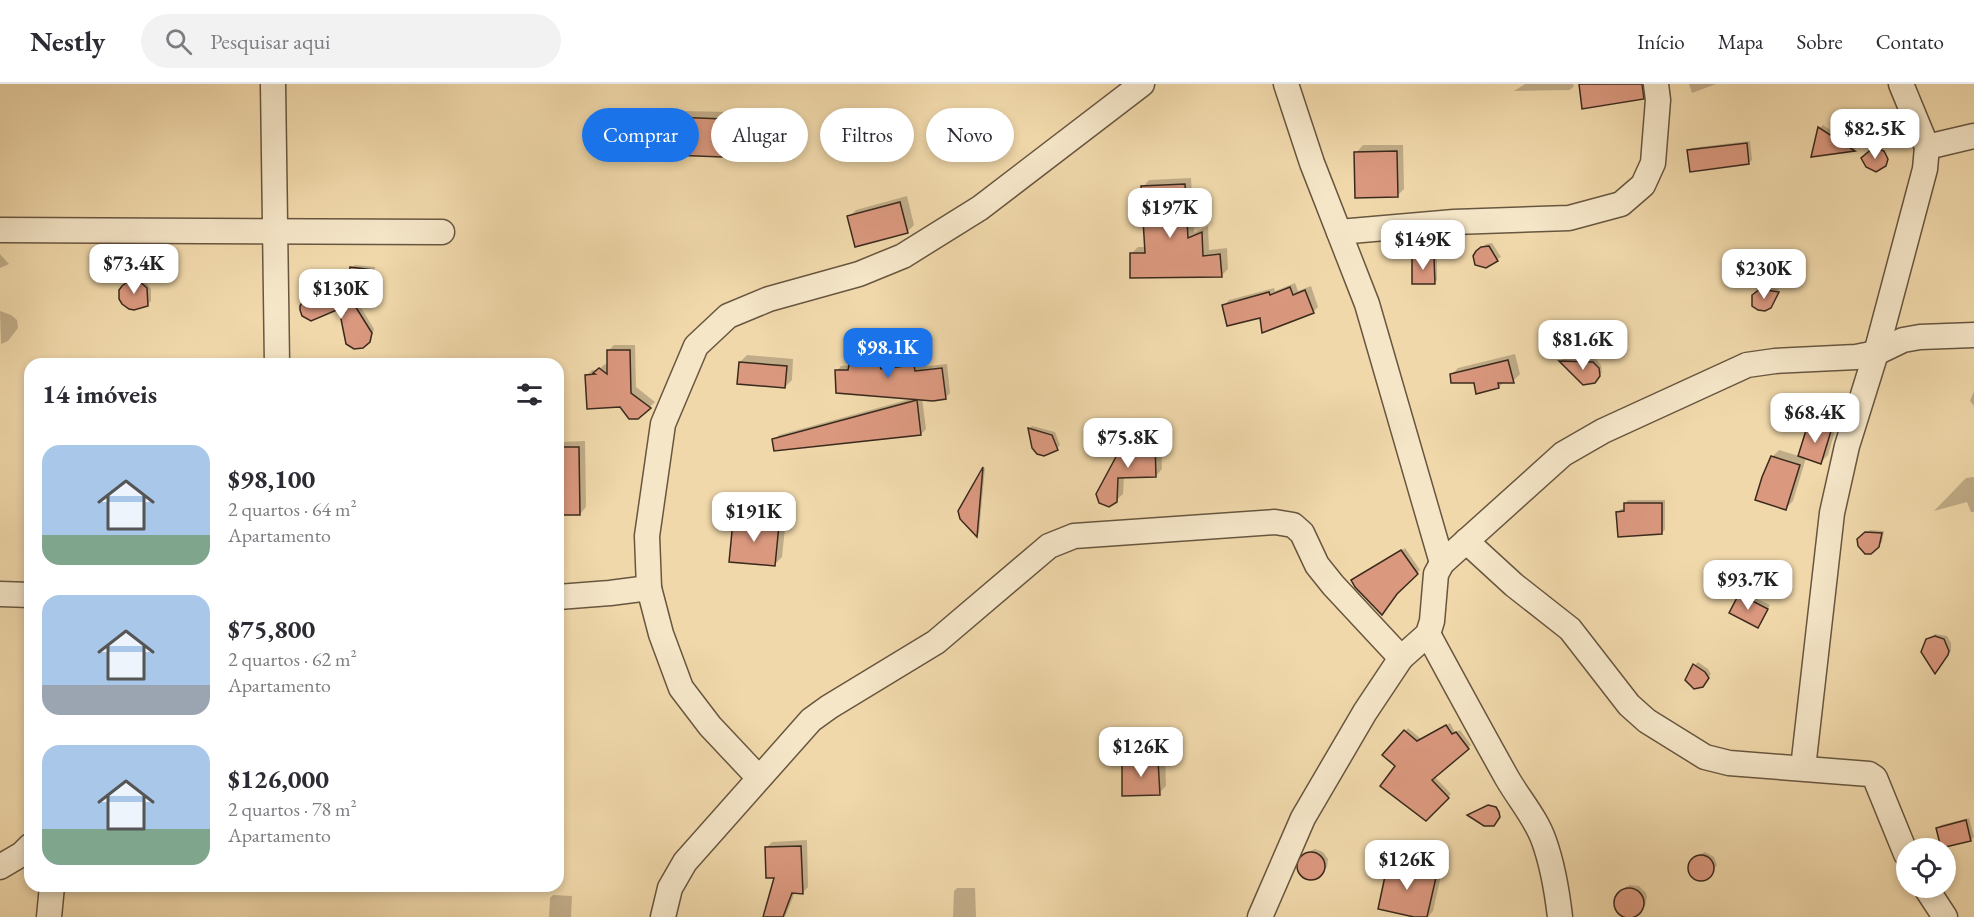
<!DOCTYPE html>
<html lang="pt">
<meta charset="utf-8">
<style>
body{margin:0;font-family:"EB Garamond",serif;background:#f2f2f3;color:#2b2b33;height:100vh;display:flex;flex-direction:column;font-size:22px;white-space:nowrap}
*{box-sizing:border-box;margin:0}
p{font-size:20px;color:#7c7c81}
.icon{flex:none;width:33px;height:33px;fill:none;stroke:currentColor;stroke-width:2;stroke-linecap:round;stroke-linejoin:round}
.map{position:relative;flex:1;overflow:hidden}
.sheet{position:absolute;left:24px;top:274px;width:540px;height:534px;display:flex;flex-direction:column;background:#fff;border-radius:18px;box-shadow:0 3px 9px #0003}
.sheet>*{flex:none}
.top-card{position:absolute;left:582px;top:24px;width:570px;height:54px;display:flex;gap:12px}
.fabs{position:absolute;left:1896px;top:754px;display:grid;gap:12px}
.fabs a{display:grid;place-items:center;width:60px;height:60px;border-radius:50%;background:#fff;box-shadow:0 3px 9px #0003;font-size:30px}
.price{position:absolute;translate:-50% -51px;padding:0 14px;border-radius:12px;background:#fff;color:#222;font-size:20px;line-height:39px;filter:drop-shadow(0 2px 3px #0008)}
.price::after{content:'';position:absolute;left:50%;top:36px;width:18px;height:14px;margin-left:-9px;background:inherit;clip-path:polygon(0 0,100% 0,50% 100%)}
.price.current{background:#1a73e8;color:#fff}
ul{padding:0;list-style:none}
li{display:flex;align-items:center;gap:18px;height:150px;padding:0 18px}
li span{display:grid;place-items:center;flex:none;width:168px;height:120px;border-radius:18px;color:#555}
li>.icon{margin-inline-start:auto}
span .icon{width:72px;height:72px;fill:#fffc;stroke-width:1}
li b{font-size:26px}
h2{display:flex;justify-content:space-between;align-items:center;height:72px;padding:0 18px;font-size:26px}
.tag{padding:0 21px;border-radius:27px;background:#fff;box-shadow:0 3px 9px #0003;font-size:21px;line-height:54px}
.tag.current{background:#1a73e8;color:#fff}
header{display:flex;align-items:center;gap:36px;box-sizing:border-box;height:84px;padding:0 30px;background:#fff;border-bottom:2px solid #e1e1e2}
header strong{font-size:28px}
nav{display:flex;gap:33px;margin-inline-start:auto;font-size:21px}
.search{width:420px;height:54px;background:#f2f2f3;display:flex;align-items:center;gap:15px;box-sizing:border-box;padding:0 21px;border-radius:33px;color:#7c7c81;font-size:22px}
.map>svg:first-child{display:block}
.shadow{fill:#0003}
.building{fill:#da987e;stroke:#3a2a1d;stroke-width:1.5}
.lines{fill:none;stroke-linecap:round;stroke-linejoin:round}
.minor-casing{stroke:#685640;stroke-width:27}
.minor{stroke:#f5e6c8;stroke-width:24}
</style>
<header>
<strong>Nestly</strong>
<div class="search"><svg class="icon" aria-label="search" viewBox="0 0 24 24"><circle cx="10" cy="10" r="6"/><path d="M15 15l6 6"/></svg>Pesquisar aqui</div>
<nav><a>Início</a><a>Mapa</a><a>Sobre</a><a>Contato</a></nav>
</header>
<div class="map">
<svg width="1974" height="833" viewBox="0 0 1974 833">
<rect width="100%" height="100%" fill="#f0d8aa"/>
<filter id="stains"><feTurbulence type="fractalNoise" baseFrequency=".00333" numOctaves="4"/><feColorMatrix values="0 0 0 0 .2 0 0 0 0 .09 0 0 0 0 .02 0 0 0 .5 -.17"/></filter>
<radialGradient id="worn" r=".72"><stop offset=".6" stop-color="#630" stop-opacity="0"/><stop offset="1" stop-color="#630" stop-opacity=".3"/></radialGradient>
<g class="shadow">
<polygon points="1525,0 1573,0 1574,2 1570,6 1514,7"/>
<polygon points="1689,0 1716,0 1692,9"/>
<polygon points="682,27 730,28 729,64 721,71 675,34"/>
<polygon points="1823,41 1857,63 1854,66 1813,71 1820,44"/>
<polygon points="1750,57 1752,76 1748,79 1688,67 1691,64"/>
<polygon points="1363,61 1403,61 1404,105 1397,112 1356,69"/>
<polygon points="1191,94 1194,149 1208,142 1209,166 1227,164 1228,185 1221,192 1131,170 1138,163 1146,163 1143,103 1149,96"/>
<polygon points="907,112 914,141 907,148 849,133 856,126"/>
<polygon points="1492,159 1501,173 1486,182 1475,172 1486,160"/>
<polygon points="0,170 9,180 0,184"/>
<polygon points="1417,172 1437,172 1437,196 1434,199 1413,175"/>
<polygon points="355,181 375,183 373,206 370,209 351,184"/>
<polygon points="134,194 143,195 151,205 151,217 147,221 127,199"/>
<polygon points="1295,199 1298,207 1311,202 1318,223 1313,228 1261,232 1224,222 1229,216 1274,204 1275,207"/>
<polygon points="1764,203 1779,205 1770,222 1757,208"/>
<polygon points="351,207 374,245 370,257 346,255 340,223 311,235 306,215 310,211 318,211 347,225 349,209"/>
<polygon points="0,227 11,231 17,236 18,244 8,257 1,260"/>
<polygon points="870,254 878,258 885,281 918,277 919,283 947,280 950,309 945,314 922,314 926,345 921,350 774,356 779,351 914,314 837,287 841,282 851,281 858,262 863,256"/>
<polygon points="614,261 635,261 636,303 655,318 640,332 621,321 587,292 592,286 598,286 605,280 609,282 608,267"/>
<polygon points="1515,270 1520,290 1513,297 1505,297 1499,303 1451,291 1458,284"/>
<polygon points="747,271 793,275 792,296 785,303 740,278"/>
<polygon points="1563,274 1596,275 1601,281 1602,288 1598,294 1584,299 1561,277"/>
<polygon points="1974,307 1974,322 1970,317"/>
<polygon points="1816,334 1837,340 1828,371 1821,378 1806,374 1793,417 1786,424 1772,373 1779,366 1799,372 1809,341"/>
<polygon points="1032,342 1055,348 1060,361 1057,364 1029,344"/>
<polygon points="1161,352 1162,385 1156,392 1124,392 1123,410 1112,420 1125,359 1132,353"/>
<polygon points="585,357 586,423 580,430 558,429 558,360 560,358"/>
<polygon points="985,383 979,449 977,451 959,428"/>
<polygon points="1974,393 1974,428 1971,428 1967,418 1934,427 1966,394"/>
<polygon points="30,405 30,427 28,427"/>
<polygon points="1628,416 1665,416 1665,446 1661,449 1618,429 1621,425 1625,425 1625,420"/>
<polygon points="741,430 786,434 782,473 775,480 734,438"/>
<polygon points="1870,446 1884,447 1882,458 1873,467 1862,452"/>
<polygon points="1405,464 1420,486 1400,506 1356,493"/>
<polygon points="1743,508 1770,521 1758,542 1740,511"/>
<polygon points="1935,550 1947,552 1951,559 1951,567 1938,585 1928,556"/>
<polygon points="1698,578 1708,585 1711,590 1705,598 1695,581"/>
<polygon points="1450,639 1455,648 1460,646 1471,661 1434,692 1451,710 1426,735 1397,682 1384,671 1408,644 1421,655"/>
<polygon points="1165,669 1166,702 1159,709 1123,678 1130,671"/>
<polygon points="1969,734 1974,753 1970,756 1938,744 1941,741"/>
<polygon points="807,756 808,803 802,809 795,808 785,833 765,833 776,792 767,763 772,758"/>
<polygon points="1315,765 1323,768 1328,775 1327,783 1318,793 1305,794 1298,784 1304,771 1308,768"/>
<polygon points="1705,768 1714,773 1717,781 1707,795 1696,795 1690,790 1689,782 1696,772"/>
<polygon points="1396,772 1443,782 1433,827 1428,833 1421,833 1389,779"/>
<polygon points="1630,801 1639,802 1646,809 1647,813 1645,822 1641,826 1634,832 1625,832 1621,830 1616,822 1616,814 1626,803"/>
<polygon points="462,802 473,802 465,807"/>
<polygon points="957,804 975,804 976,833 953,833 954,807"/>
<polygon points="553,811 572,812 571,833 549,833 550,814"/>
</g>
<g class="building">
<polygon points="1579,0 1642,0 1644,15 1582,25"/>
<polygon points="673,33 724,35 722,73 672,71"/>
<polygon points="1818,43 1855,67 1811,73"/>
<polygon points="1747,59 1749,80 1690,88 1687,66"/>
<polygon points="1873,64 1877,64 1884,67 1888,75 1886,82 1876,88 1866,83 1861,74"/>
<polygon points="1397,67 1398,113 1355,114 1354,68"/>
<polygon points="1185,100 1188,154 1202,148 1203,172 1220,170 1222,193 1130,194 1130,169 1145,169 1141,102"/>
<polygon points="900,118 908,149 855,163 847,132"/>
<polygon points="1489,162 1498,177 1486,184 1475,181 1473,172 1476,167 1481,163"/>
<polygon points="1412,174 1434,174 1435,200 1412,200"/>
<polygon points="350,183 373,186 370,211 348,208"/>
<polygon points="130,196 139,197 147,204 148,222 134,226 129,225 122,220 119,215 119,206 122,202"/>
<polygon points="1290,203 1293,211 1305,206 1314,229 1262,249 1260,234 1227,242 1222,221 1269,208 1270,211"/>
<polygon points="1760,205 1779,208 1771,224 1765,227 1758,226 1752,222 1752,211"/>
<polygon points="347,209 372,249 370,258 363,264 354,265 346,260 339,225 311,237 302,232 300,226 300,222 305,214 311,213 315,214 345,228"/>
<polygon points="861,259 868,259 874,263 881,285 914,281 915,287 942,284 946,315 933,317 836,309 835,286 848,286 852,266"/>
<polygon points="607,266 630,266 631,309 651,324 638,335 629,335 620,323 587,325 585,291 595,290 593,289 599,284 607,290"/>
<polygon points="1508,276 1514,299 1498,299 1499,304 1476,310 1474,299 1451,299 1450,290"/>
<polygon points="1559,277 1593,278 1599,284 1600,292 1595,299 1583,301"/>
<polygon points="739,278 787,282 785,304 737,300"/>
<polygon points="917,316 921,351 774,367 772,355"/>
<polygon points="1808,340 1831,347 1821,380 1798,372"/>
<polygon points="1028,344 1052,351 1058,366 1044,372 1037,370 1032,364"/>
<polygon points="1155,357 1156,393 1118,394 1117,418 1109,423 1099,419 1096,410 1124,358"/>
<polygon points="558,363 579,363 580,431 558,431"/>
<polygon points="1771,372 1800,381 1786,426 1755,416 1762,393"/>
<polygon points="983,383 977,453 960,435 958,427"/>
<polygon points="1624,419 1662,419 1662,450 1618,453 1616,428 1624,427"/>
<polygon points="733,437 779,441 775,482 729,478"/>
<polygon points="1865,448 1882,449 1879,463 1871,470 1865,470 1858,462 1857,455"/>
<polygon points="1401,466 1418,490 1397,510 1382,531 1355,503 1351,496"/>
<polygon points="1739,510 1768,525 1758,544 1729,529"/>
<polygon points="1935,552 1944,555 1949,567 1948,571 1935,590 1921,568 1926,555"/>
<polygon points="1693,580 1705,588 1709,594 1703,603 1694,605 1685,596"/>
<polygon points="1446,641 1452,650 1456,648 1469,665 1432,696 1449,714 1426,737 1380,702 1395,682 1382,671 1404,646 1417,657"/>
<polygon points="1158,676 1160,711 1122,712 1122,677"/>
<polygon points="1488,721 1496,723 1499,728 1500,733 1494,742 1484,742 1467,731"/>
<polygon points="1966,736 1971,757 1941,764 1936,744"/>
<polygon points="801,762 803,810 792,809 783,833 763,833 774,794 766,794 765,763"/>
<circle cx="1311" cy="782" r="14"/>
<circle cx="1701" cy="784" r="13"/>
<polygon points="1388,778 1437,789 1427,833 1414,833 1378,825"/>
<circle cx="1629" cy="819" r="15"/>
</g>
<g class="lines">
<g class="minor-casing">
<g id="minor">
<polyline points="273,0 277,280"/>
<polyline points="1286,0 1312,79 1367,220 1442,479"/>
<polyline points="1927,63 1974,52"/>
<polyline points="0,146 442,148"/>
<polyline points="1339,148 1454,138 1569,134 1621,120 1643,101 1653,79 1658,16 1656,0"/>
<polyline points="1466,457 1514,501 1570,545 1629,621 1647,637 1705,673 1729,679 1869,690 1875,694 1906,770"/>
<polyline points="0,510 30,511"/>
<polyline points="558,513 610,509 649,504"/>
<path d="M1428,550c26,48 52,96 79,144 12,21 29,40 37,63 9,25 13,50 16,76"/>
<polyline points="1803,684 1832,429 1847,362 1876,269 1925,85 1927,63 1901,0"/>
<polyline points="758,693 710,642 681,604 661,550 649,504 647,452 663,340 696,262 728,232 769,215 859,190 903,172 980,124 1142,0"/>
<polyline points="0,783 22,770 30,762"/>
<polyline points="1926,804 1945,833"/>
<polyline points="49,833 52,802"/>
<polyline points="663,833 670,804 685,778 811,636 829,623 936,558 1049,462 1074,452 1275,438 1293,441 1302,449 1317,481 1333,501 1401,574"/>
<polyline points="1260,833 1303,734 1365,628 1401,574 1428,550 1432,537 1436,490 1442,479 1563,370 1603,347 1747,281 1775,277 1856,273 1876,269 1903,256 1920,253 1974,251"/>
</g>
</g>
<use href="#minor" class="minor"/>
</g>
<rect width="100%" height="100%" filter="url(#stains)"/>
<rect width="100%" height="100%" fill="url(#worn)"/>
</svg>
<div class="fabs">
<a><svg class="icon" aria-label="locate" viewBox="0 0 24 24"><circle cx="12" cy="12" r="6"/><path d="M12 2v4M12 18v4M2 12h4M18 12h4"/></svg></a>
</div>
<b class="price" style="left:1875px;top:76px">$82.5K</b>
<b class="price" style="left:1170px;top:155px">$197K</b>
<b class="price" style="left:1423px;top:187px">$149K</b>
<b class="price" style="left:134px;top:211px">$73.4K</b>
<b class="price" style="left:1764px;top:216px">$230K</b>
<b class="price" style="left:341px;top:236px">$130K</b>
<b class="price" style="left:1583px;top:287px">$81.6K</b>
<b class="price current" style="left:888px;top:295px">$98.1K</b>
<b class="price" style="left:1815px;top:360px">$68.4K</b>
<b class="price" style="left:1128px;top:385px">$75.8K</b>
<b class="price" style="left:754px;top:459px">$191K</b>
<b class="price" style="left:1748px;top:527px">$93.7K</b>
<b class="price" style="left:1141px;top:694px">$126K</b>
<b class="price" style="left:1407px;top:807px">$126K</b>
<div class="top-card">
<a class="tag current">Comprar</a>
<a class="tag">Alugar</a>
<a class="tag">Filtros</a>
<a class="tag">Novo</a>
</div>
<section class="sheet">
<h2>14 imóveis<svg class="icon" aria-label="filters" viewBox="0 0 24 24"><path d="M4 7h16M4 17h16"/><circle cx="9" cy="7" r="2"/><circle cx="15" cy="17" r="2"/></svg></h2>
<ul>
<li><span style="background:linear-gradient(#a9c7e8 75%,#7fa58c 0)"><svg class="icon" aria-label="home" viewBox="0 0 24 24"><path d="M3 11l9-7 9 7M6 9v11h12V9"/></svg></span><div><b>$98,100</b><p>2 quartos · 64 m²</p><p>Apartamento</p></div></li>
<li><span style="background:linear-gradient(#a9c7e8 75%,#9aa5b1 0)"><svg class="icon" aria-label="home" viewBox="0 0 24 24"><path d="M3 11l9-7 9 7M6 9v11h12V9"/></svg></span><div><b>$75,800</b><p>2 quartos · 62 m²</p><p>Apartamento</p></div></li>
<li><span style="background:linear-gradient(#a9c7e8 70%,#7fa58c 0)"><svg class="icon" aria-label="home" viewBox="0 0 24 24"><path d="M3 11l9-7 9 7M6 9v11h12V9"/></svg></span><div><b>$126,000</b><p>2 quartos · 78 m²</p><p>Apartamento</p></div></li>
</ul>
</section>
</div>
